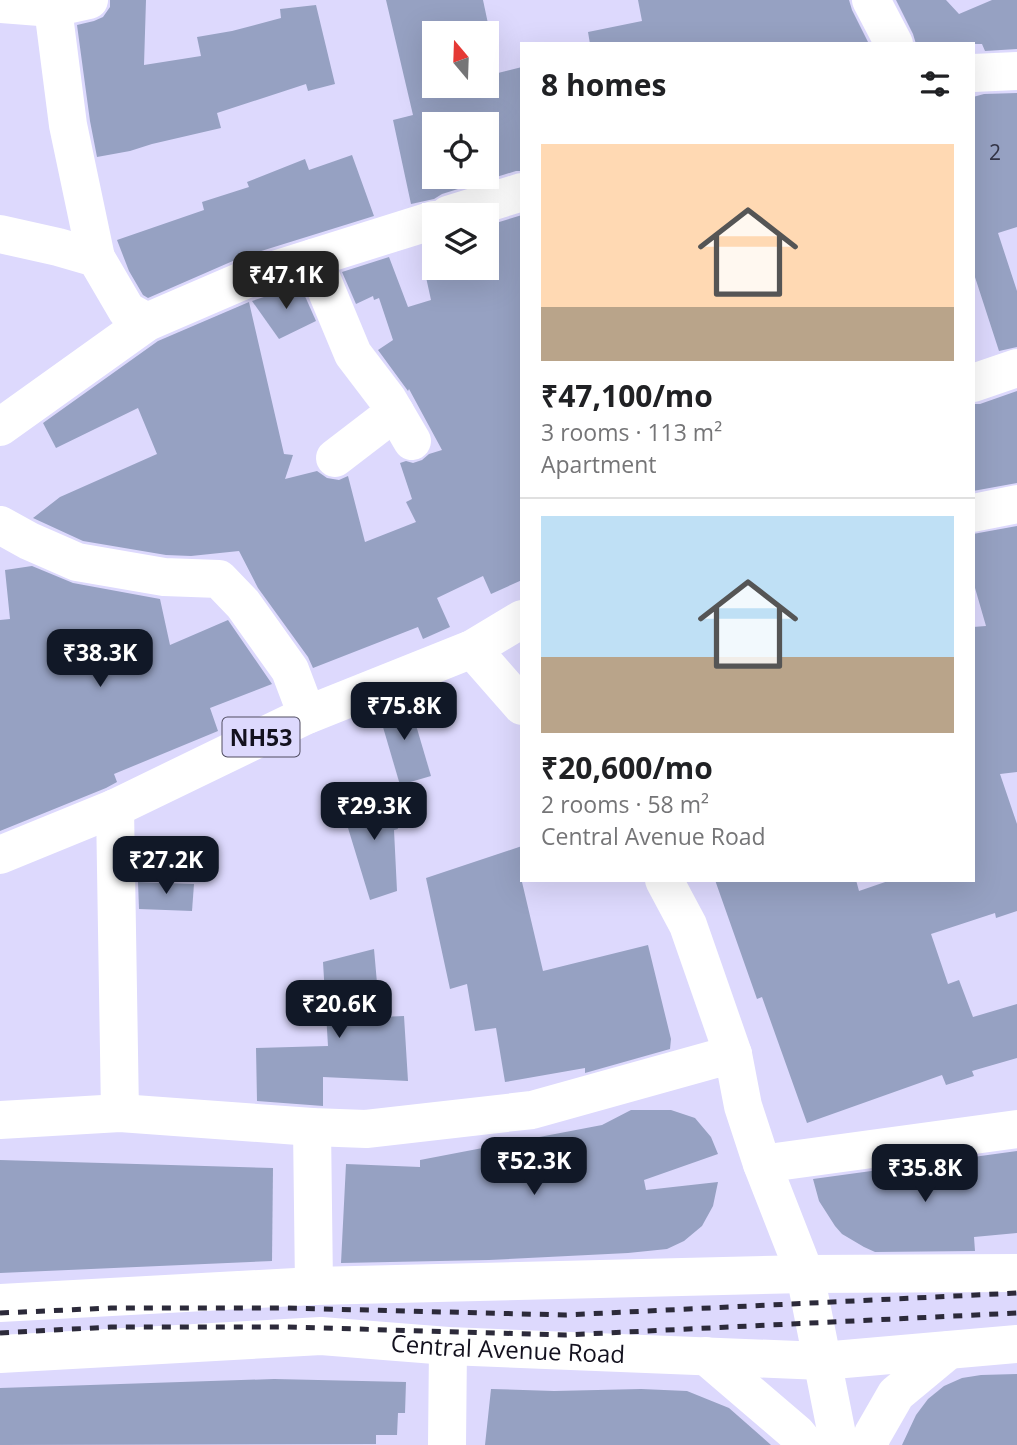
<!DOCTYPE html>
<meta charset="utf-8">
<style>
body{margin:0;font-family:"Open Sans",sans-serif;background:#f6f6f6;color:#202124;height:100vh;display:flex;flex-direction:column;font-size:26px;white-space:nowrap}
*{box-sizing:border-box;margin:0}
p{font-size:23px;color:#757577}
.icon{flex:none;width:38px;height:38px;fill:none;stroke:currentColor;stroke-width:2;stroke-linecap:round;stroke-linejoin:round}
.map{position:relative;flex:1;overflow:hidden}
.side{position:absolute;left:520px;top:42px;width:455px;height:840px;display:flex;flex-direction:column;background:#fff;border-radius:0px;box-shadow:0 7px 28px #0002}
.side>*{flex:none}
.needle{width:46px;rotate:341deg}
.controls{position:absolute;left:422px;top:21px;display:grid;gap:14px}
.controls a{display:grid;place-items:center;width:77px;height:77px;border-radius:0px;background:#fff;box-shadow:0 7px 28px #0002;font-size:35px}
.price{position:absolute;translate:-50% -60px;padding:0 16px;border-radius:14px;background:#111827;color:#fff;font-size:23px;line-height:46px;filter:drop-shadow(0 2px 4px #0008)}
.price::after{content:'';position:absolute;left:50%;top:42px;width:21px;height:16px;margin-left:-10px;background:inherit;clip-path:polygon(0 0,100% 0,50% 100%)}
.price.on{background:#222;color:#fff}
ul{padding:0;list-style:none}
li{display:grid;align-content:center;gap:14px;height:371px;padding:0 21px}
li+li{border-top:2px solid #e0e0e0}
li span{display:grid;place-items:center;height:217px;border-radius:0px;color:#555}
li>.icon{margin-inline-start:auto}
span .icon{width:126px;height:126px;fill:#fffc;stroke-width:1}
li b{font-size:30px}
h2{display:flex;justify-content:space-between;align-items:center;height:84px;padding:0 21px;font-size:30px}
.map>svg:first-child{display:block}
.building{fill:#96a1c2;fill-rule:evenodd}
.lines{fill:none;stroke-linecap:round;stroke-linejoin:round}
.minor{stroke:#fff;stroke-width:38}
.major{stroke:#fff;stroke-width:38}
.highway{stroke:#fff;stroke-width:38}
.rail{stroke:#2c2a3a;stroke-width:5;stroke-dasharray:9 9;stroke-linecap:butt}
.labels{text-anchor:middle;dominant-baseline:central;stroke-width:5;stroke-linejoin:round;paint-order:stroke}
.number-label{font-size:21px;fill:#343547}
.shield{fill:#ddd9fd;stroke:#504d61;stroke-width:2}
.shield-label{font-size:23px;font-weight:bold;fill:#13111e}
.street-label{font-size:24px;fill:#13111e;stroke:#ddd9fd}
</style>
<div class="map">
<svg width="1017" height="1445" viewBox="0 0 1017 1445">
<rect width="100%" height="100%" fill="#ddd9fd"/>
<g class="building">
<polygon points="110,0 146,0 144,65 201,56 197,37 232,31 281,18 280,9 316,5 335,84 308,91 306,84 217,113 221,128 152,144 130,151 97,157 90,121 77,25 94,21 103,17 110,7"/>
<path d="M386,0h97l7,33h-56v53h52v-10l36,-9v104h-6l-74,23 -8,5 -23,5 -18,-84 20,-5zM434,124h52v53h-52z"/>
<polygon points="638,0 849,0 852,10 869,44 590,44 588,32 642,21"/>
<polygon points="896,0 946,0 959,14 992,0 1017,0 1017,49 985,51 982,44 916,44 913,34"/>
<polygon points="1017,93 1017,227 998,233 1017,291 1017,347 999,351 973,271 973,97 984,94"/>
<polygon points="352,155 374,216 242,257 148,298 143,295 129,271 117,240 204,210 202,202 249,187 247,182 305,159 309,170"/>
<polygon points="522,215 522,580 491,594 483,576 437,598 450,627 423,639 418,627 313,668 308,657 258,588 239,551 191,556 166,555 83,541 33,518 60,497 157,454 138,408 56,448 43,423 158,341 249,302 284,454 293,455 285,479 317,471 327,478 339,480 348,476 365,542 416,522 406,502 412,499 400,463 406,461 413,463 422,460 429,454 442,450 409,389 408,391 378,350 393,340 379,298 374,300 373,296 356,304 342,272 389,257 408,307 431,300 424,268 486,268 486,226"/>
<polygon points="300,285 316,321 279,339 252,301"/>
<polygon points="1017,391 1017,483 973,491 973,404 980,404"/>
<polygon points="1017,526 1017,772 1000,774 1017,824 1017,911 996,918 995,913 931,934 948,984 959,980 973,1017 1017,1004 1017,1058 972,1071 974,1076 946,1085 942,1075 807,1123 762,997 757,999 715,880 856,880 859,891 891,880 973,880 973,627 986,626 973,581 973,534"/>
<polygon points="32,566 73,583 160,599 170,645 228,620 272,684 210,708 218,731 114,774 117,782 106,788 0,831 0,620 10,619 5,570"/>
<polygon points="408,698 431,776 400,785 378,710"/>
<polygon points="386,791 398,829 394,830 397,891 370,900 341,805"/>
<polygon points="522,846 522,882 543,971 648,945 671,1039 670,1049 585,1073 585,1068 505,1082 496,1028 475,1031 467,984 450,989 426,878"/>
<polygon points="138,882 194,884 192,911 139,909"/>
<polygon points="374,949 380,1017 404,1016 408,1081 323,1077 323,1106 257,1101 256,1048 328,1046 323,962"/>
<polygon points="631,1110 671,1110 695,1118 711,1137 718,1154 644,1180 646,1190 718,1182 713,1206 702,1226 684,1241 667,1249 628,1253 489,1260 341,1263 346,1164 420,1167 420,1160 602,1125"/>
<polygon points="1017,1151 1017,1233 974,1237 975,1251 875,1252 864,1247 842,1234 835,1226 819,1201 813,1179"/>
<polygon points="0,1160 273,1168 272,1261 0,1273"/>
<polygon points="1017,1374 1017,1445 902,1445 916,1415 928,1399 944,1386 962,1378 981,1375"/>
<polygon points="274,1379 406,1382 405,1413 398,1413 397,1435 376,1435 376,1444 0,1445 0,1388"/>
<polygon points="491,1389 554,1391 641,1389 687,1391 729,1408 771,1445 485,1445"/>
</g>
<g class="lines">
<g class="minor">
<polyline points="871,0 894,44"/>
<polyline points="0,4 53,8 89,0"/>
<polyline points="53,8 68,125 96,258"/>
<polyline points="973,73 1017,71"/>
<polyline points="448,215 522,192"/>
<polyline points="0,234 58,247 96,258 127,311 147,322"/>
<polyline points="313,258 353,354 388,400 412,441"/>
<polyline points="0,427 147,322 249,278 434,220"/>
<polyline points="335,458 395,412"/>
<polyline points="973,513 1017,504"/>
<polyline points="0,525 29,541 77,562 164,577 219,579 243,604 290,670 307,715"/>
<polyline points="472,649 522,706"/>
<polyline points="115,808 120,1113"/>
<polyline points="664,880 688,925 733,1054"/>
<polyline points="0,1120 120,1113 312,1127 366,1129 532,1110 733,1054 743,1106 762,1164 805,1274 839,1445"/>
<polyline points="312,1127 314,1286"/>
<polyline points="762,1164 1017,1129"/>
<polyline points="447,1445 448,1346"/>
</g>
<g class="major">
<polyline points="0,1303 314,1286 805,1274 1017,1273"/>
<path id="s1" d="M0,1354l321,-18 127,10 374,15 195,-17"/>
<polyline points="706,1356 797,1434 806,1445"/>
<polyline points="868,1445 873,1434 896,1394 949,1350"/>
</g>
<g class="highway">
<polyline points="973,383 1017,368"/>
<polyline points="0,855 115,808 307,715 472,649 522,619"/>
</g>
<g class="rail">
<polyline points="0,1313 111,1308 286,1308 565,1315 1017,1293"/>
<polyline points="0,1333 111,1327 286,1327 565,1335 1017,1313"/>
</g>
</g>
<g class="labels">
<g class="number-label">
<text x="995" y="152">2</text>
</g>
<rect class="shield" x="222.5" y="717.5" width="77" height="39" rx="5"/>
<g class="shield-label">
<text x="261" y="737">NH53</text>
</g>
<g class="street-label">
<text stroke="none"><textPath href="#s1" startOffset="509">Central Avenue Road</textPath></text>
</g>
</g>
</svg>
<div class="controls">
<a><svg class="needle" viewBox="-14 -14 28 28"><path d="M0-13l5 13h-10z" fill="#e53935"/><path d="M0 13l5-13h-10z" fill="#757577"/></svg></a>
<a><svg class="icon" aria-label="locate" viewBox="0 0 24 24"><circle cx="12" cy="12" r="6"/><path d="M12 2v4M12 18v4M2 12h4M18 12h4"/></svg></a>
<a><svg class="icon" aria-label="layers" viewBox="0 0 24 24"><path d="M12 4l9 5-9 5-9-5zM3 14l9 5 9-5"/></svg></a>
</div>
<b class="price on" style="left:286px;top:311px">₹47.1K</b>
<b class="price" style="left:100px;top:689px">₹38.3K</b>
<b class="price" style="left:404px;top:742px">₹75.8K</b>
<b class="price" style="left:374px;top:842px">₹29.3K</b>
<b class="price" style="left:166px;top:896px">₹27.2K</b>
<b class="price" style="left:339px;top:1040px">₹20.6K</b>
<b class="price" style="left:534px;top:1197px">₹52.3K</b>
<b class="price" style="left:925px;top:1204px">₹35.8K</b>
<section class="side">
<h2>8 homes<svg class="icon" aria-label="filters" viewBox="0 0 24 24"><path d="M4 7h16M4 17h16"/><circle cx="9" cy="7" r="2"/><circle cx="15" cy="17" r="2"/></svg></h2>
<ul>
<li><span style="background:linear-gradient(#ffd9b3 75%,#b9a48a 0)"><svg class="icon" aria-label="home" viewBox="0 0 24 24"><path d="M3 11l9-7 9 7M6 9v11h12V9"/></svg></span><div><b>₹47,100/mo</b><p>3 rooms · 113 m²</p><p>Apartment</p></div></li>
<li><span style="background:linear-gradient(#bfe0f5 65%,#b9a48a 0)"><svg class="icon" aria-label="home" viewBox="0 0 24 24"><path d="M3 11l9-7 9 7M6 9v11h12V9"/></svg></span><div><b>₹20,600/mo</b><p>2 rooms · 58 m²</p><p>Central Avenue Road</p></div></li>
</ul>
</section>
</div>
